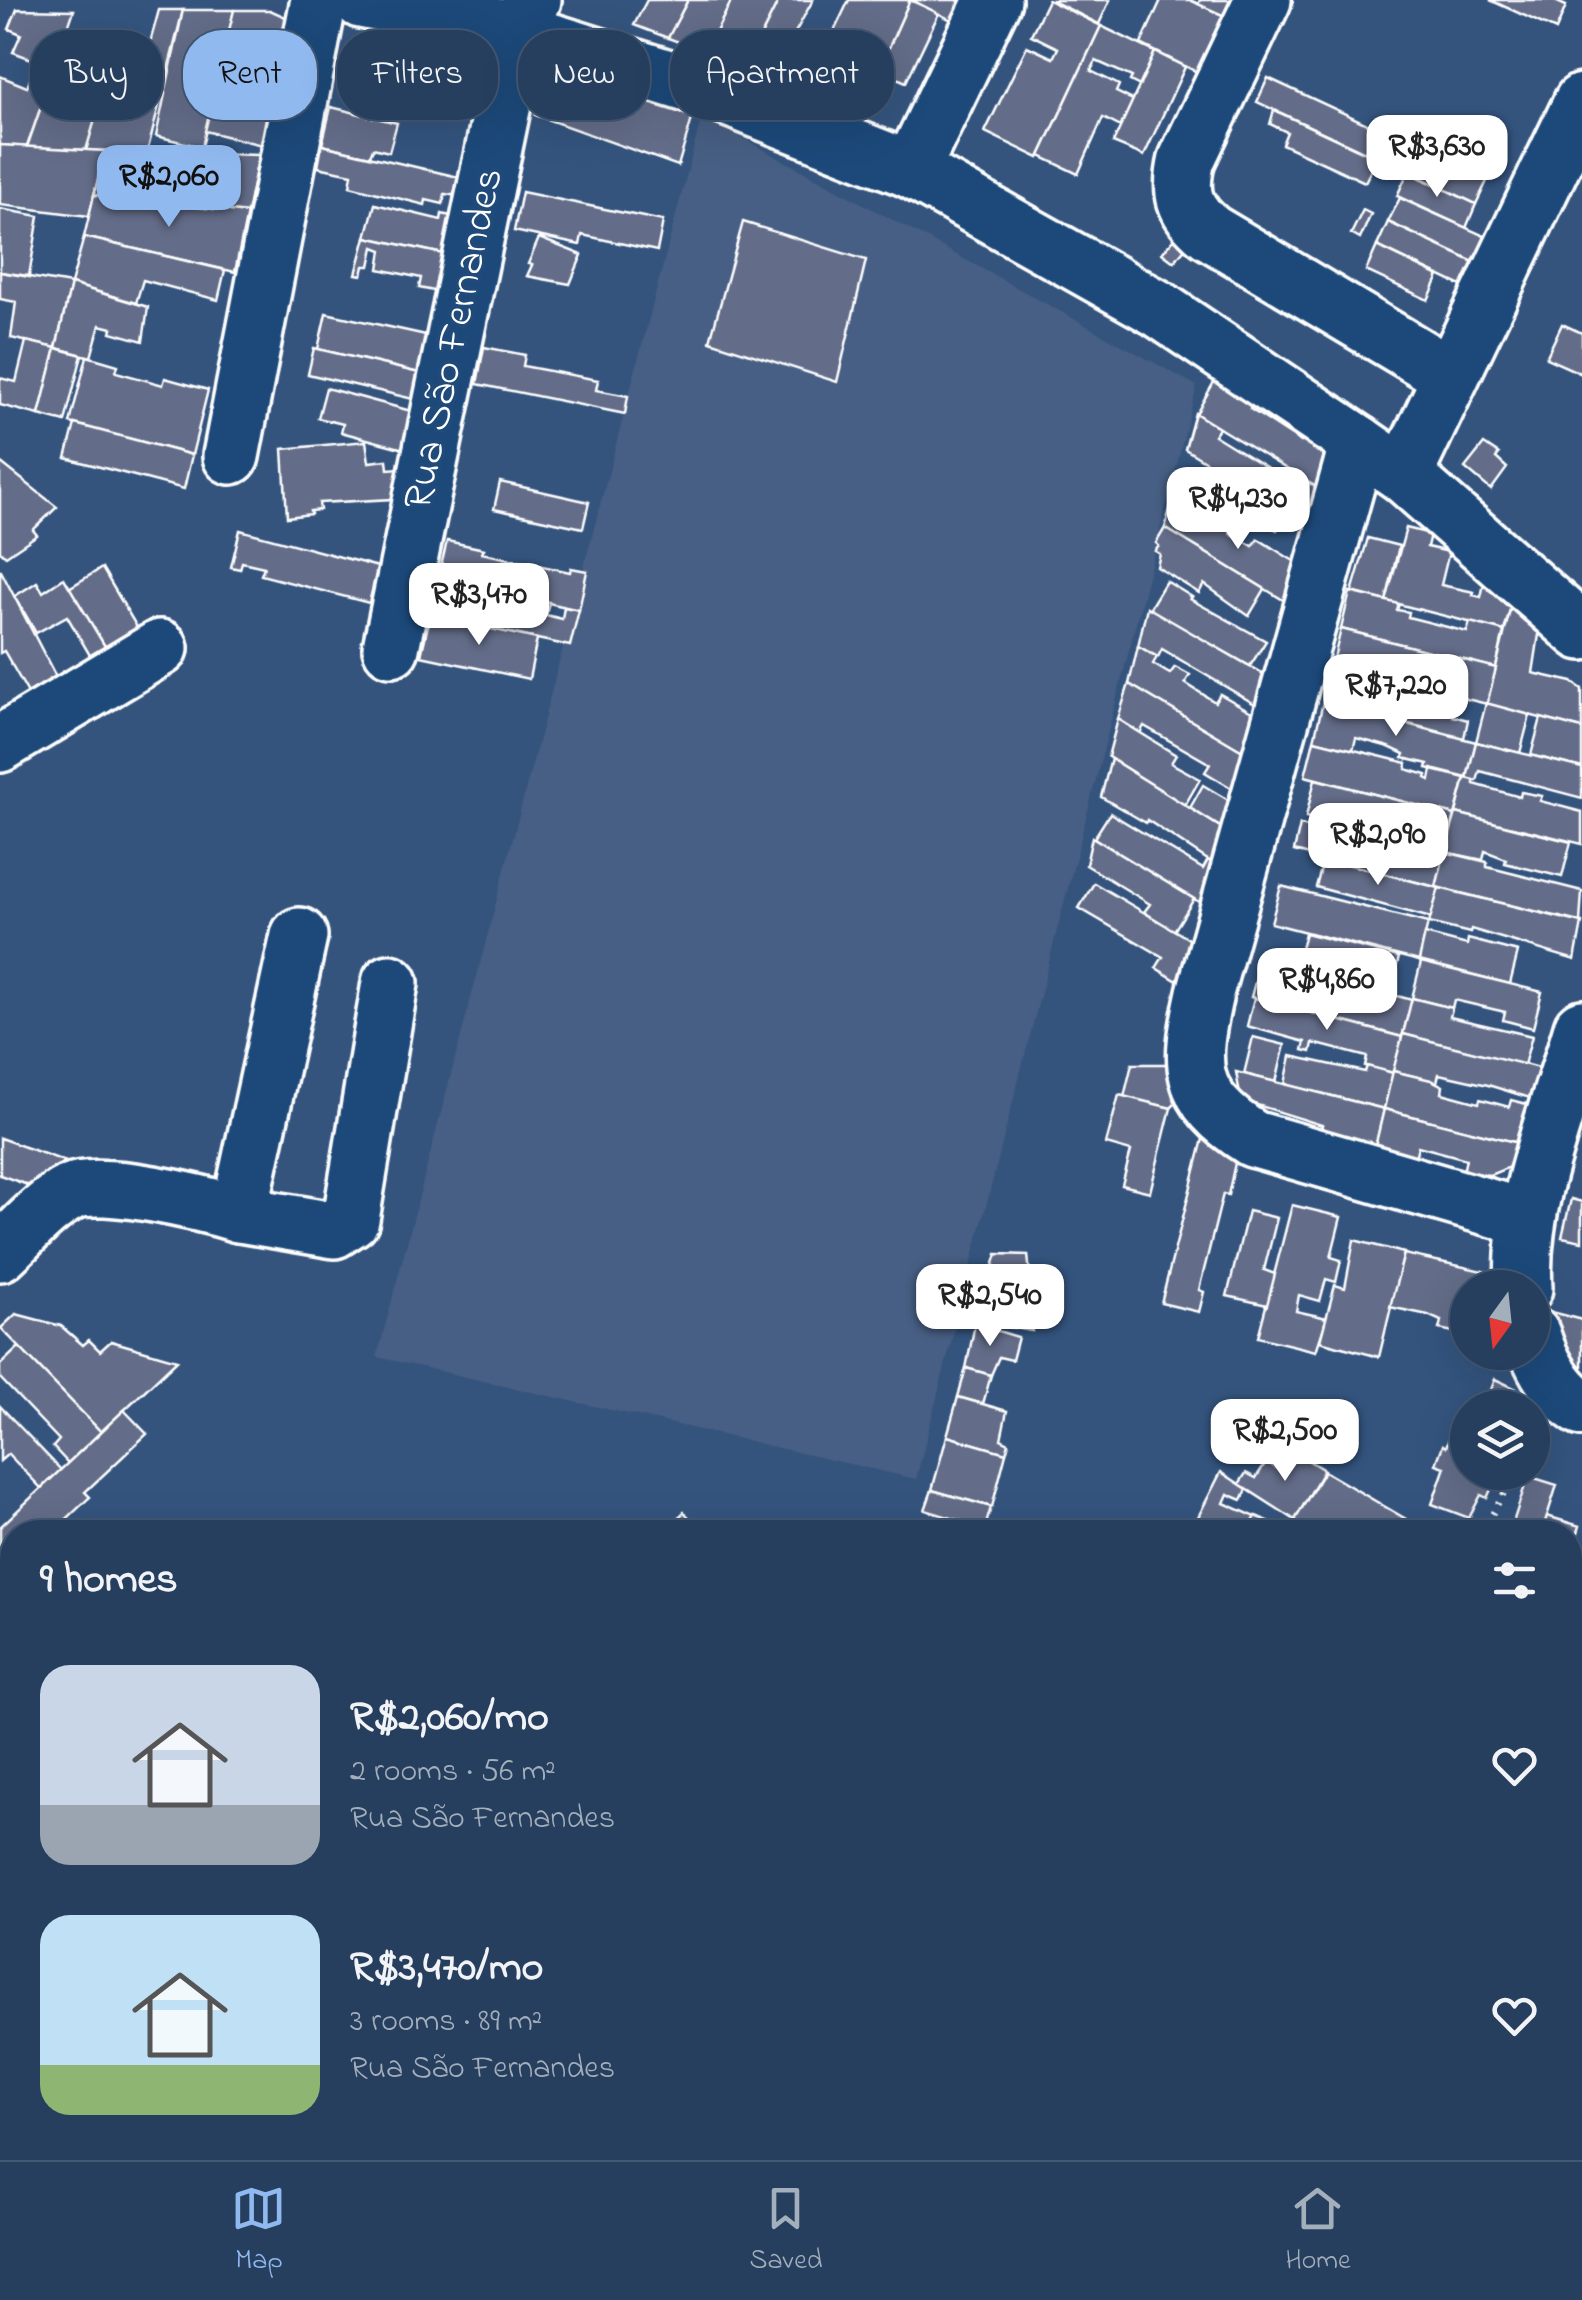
<!DOCTYPE html>
<meta charset="utf-8">
<style>
body{margin:0;font-family:"Indie Flower",sans-serif;background:#334a67;color:#f1f3f6;height:100vh;display:flex;flex-direction:column;font-size:38px;white-space:nowrap}
*{box-sizing:border-box;margin:0}
p{font-size:32px;color:#a4afbc}
.icon{flex:none;width:55px;height:55px;fill:none;stroke:currentColor;stroke-width:2;stroke-linecap:round;stroke-linejoin:round}
.map{position:relative;flex:1;overflow:hidden}
.panel{position:absolute;left:0px;top:1520px;width:1582px;height:640px;display:flex;flex-direction:column;background:#273f5e;border-radius:40px 40px 0 0;box-shadow:0 10px 40px #0002,0 0 0 2px #435873}
.panel>*{flex:none}
.banner{position:absolute;left:30px;top:30px;width:1000px;height:90px;display:flex;gap:20px}
.needle{width:65px;rotate:195deg}
.controls{position:absolute;left:1450px;top:1270px;display:grid;gap:20px}
.controls a{display:grid;place-items:center;width:100px;height:100px;border-radius:50%;background:#273f5e;box-shadow:0 10px 40px #0002,0 0 0 2px #435873;font-size:50px}
.price{position:absolute;translate:-50% -85px;padding:0 22px;border-radius:20px;background:#fff;color:#222;font-size:32px;line-height:65px;filter:drop-shadow(0 2px 5px #0008)}
.price::after{content:'';position:absolute;left:50%;top:60px;width:30px;height:22px;margin-left:-15px;background:inherit;clip-path:polygon(0 0,100% 0,50% 100%)}
.price.on{background:#90b9f0;color:#111}
ul{padding:0;list-style:none}
li{display:flex;align-items:center;gap:30px;height:250px;padding:0 40px}
li span{display:grid;place-items:center;flex:none;width:280px;height:200px;border-radius:30px;color:#555}
li>.icon{margin-inline-start:auto}
span .icon{width:120px;height:120px;fill:#fffc;stroke-width:1}
li b{font-size:42px}
h2{display:flex;justify-content:space-between;align-items:center;height:120px;padding:0 40px;font-size:42px}
.tag{padding:0 35px;border-radius:40px;background:#273f5e;box-shadow:0 10px 40px #0002,0 0 0 2px #435873;font-size:35px;line-height:90px}
.tag.on{background:#90b9f0;color:#111}
.tab-bar{display:flex;justify-content:space-around;align-items:center;height:140px;border-top:2px solid #435873;background:#273f5e;font-size:28px;color:#a4afbc}
.tab-bar a{display:grid;justify-items:center;gap:5px}
.tab-bar .on{color:#90b9f0}
.map>svg:first-child{display:block}
.built{fill:#465e84}
.building{fill:#646c88;stroke:#fff;stroke-width:2.5}
.lines{fill:none;stroke-linecap:round;stroke-linejoin:round}
.minor-casing{stroke:#fff;stroke-width:62}
.path{stroke:#fff;stroke-width:6;stroke-dasharray:2.5 8;stroke-linecap:butt}
.minor{stroke:#1f4a7a;stroke-width:55}
.labels{text-anchor:middle;dominant-baseline:central;stroke-width:8;stroke-linejoin:round;paint-order:stroke}
.street-label{font-size:42px;fill:#fff;stroke:#1f4a7a}
</style>
<div class="map">
<svg width="1582" height="2160" viewBox="0 0 1582 2160">
<rect width="100%" height="100%" fill="#34547e"/>
<filter id="ink" filterUnits="userSpaceOnUse"><feTurbulence type="fractalNoise" baseFrequency=".01" numOctaves="2"/><feDisplacementMap in="SourceGraphic" scale="20" xChannelSelector="R" yChannelSelector="G"/><feConvolveMatrix kernelMatrix="1 2 1 2 8 2 1 2 1" color-interpolation-filters="sRGB"/></filter>
<g filter="url(#ink)">
<polygon class="built" points="702,116 1197,386 916,1479 377,1357"/>
<g class="building">
<polygon points="647,0 688,0 668,38 634,25"/>
<polygon points="688,0 732,0 706,52 668,38"/>
<polygon points="732,0 779,0 746,66 706,52"/>
<polygon points="779,0 813,0 786,49 761,36"/>
<polygon points="849,0 910,0 859,116 831,104 852,57 827,46"/>
<polygon points="910,0 939,13 906,82 879,70"/>
<polygon points="912,0 987,0 973,31"/>
<polygon points="1048,0 1101,26 1039,158 985,132 1027,46 1053,58 1058,48 1031,35"/>
<polygon points="1051,0 1110,0 1099,24"/>
<polygon points="1161,0 1190,0 1238,22 1211,79 1141,44"/>
<polygon points="1200,0 1249,0 1238,22 1198,4"/>
<polygon points="1490,0 1553,0 1566,6 1556,30"/>
<polygon points="17,9 74,10 27,147 0,145 0,76 27,87 37,61 13,52 21,34 9,29"/>
<polygon points="159,10 183,10 147,153 86,150 97,112 103,113 110,88 113,89 127,43 148,50"/>
<polygon points="183,10 234,10 202,147 156,136"/>
<polygon points="234,10 270,10 290,19 262,145 205,131"/>
<polygon points="1101,26 1155,52 1140,86 1130,81 1132,77 1096,61 1091,71 1119,85 1116,92 1133,100 1121,127 1103,118 1078,174 1040,156"/>
<polygon points="1155,52 1185,67 1144,156 1113,143"/>
<polygon points="545,71 612,94 623,89 694,112 678,166 535,115"/>
<polygon points="1268,78 1376,128 1365,152 1257,102"/>
<polygon points="50,81 101,99 86,150 27,147"/>
<polygon points="331,107 397,123 389,152 373,148 370,156 322,145"/>
<polygon points="1274,110 1377,158 1365,182 1282,144 1287,132 1270,124"/>
<polygon points="1431,123 1499,154 1488,179 1419,148"/>
<polygon points="0,145 105,151 89,216 0,205"/>
<polygon points="322,145 467,179 464,197 445,194 443,204 426,200 425,205 350,186 352,174 318,167"/>
<polygon points="1419,148 1488,179 1476,204 1408,172"/>
<polygon points="105,151 259,155 247,213 94,195"/>
<polygon points="1408,172 1476,204 1466,228 1397,196"/>
<polygon points="522,192 663,221 657,251 582,235 580,245 514,231"/>
<polygon points="94,195 247,213 235,272 84,237"/>
<polygon points="1400,198 1498,242 1486,268 1388,222"/>
<polygon points="375,204 441,220 442,214 460,218 452,256 366,237"/>
<polygon points="0,209 39,216 29,276 0,272"/>
<polygon points="1363,210 1371,214 1360,239 1351,234"/>
<polygon points="743,222 866,260 837,382 710,341"/>
<polygon points="1388,222 1486,268 1476,293 1377,246"/>
<polygon points="84,237 225,270 218,300 143,280 136,303 71,284"/>
<polygon points="366,237 452,256 444,293 419,288 421,278 379,269 382,250 374,247 370,266 364,266 362,275 356,274"/>
<polygon points="539,238 582,255 570,284 527,276 532,265 528,264"/>
<polygon points="1174,239 1186,247 1174,262 1162,253"/>
<polygon points="1377,246 1439,276 1428,300 1366,271"/>
<polygon points="0,272 71,284 56,348 11,338 16,302 0,299"/>
<polygon points="71,284 148,307 143,341 111,332 112,328 100,325 91,357 56,348"/>
<polygon points="326,313 426,335 419,373 318,349"/>
<polygon points="1562,324 1582,333 1582,374 1546,358"/>
<polygon points="26,341 56,348 39,415 0,405 0,378 16,382"/>
<polygon points="484,347 525,355 523,366 598,380 596,390 628,396 625,414 477,384"/>
<polygon points="56,348 82,355 65,422 39,415"/>
<polygon points="314,348 419,373 413,399 308,374"/>
<polygon points="87,356 118,365 116,372 163,385 165,378 208,390 192,455 70,423"/>
<polygon points="1218,375 1256,400 1250,409 1301,442 1307,433 1336,461 1326,493 1196,414"/>
<polygon points="326,388 411,411 404,449 341,432 343,424 318,418"/>
<polygon points="1195,413 1219,428 1214,435 1300,488 1305,481 1326,493 1318,527 1289,513 1185,449"/>
<polygon points="75,424 192,455 184,489 66,458"/>
<polygon points="366,441 369,462 387,460 388,469 400,468 398,494 393,495 393,499 319,503 320,510 310,511 311,514 287,517 283,449"/>
<polygon points="1484,444 1499,454 1496,458 1507,468 1491,490 1465,468"/>
<polygon points="0,462 57,507 33,530 37,535 6,556 0,551"/>
<polygon points="1214,467 1288,512 1277,530 1246,516 1239,528 1194,501"/>
<polygon points="500,482 589,502 583,528 494,509"/>
<polygon points="1175,490 1191,499 1188,504 1212,518 1211,520 1231,530 1230,533 1253,546 1258,539 1307,569 1298,609 1165,528"/>
<polygon points="1165,528 1265,589 1249,616 1204,584 1199,593 1157,567 1160,554 1155,551 1159,546 1156,543"/>
<polygon points="1406,528 1430,534 1427,547 1449,552 1441,585 1474,592 1473,595 1481,597 1485,579 1512,602 1504,631 1386,601"/>
<polygon points="240,530 378,567 369,603 261,575 264,567 242,562 240,569 231,567"/>
<polygon points="1368,538 1399,546 1386,601 1352,592"/>
<polygon points="447,541 484,549 482,553 570,572 571,568 587,571 579,610 505,593 512,563 504,561 498,591 438,579"/>
<polygon points="102,568 141,634 109,653 69,588"/>
<polygon points="0,569 56,677 28,693 4,651 0,653"/>
<polygon points="64,578 109,653 62,680 59,675 91,657 67,616 36,633 15,596 37,582 43,592"/>
<polygon points="438,579 493,591 491,601 503,603 504,597 532,603 533,599 549,602 546,615 562,619 564,607 579,610 570,646 430,616"/>
<polygon points="1166,581 1192,597 1190,599 1266,641 1250,666 1149,609"/>
<polygon points="1350,592 1399,604 1397,610 1409,612 1408,617 1467,632 1470,622 1504,631 1496,668 1341,629"/>
<polygon points="1512,602 1540,628 1533,673 1572,682 1582,689 1582,729 1487,704"/>
<polygon points="1147,607 1277,682 1270,713 1162,649 1158,657 1138,646"/>
<polygon points="430,616 537,639 529,679 421,656"/>
<polygon points="1341,629 1496,668 1487,704 1397,682 1400,672 1384,668 1381,678 1332,666"/>
<polygon points="1138,646 1157,657 1153,664 1170,674 1175,667 1190,675 1185,683 1215,702 1220,694 1271,723 1261,762 1129,684"/>
<polygon points="1332,666 1371,675 1369,683 1456,706 1453,716 1468,720 1464,738 1323,702"/>
<polygon points="1129,684 1261,762 1248,798 1205,772 1210,764 1144,726 1140,733 1118,719"/>
<polygon points="1323,702 1476,742 1467,778 1427,768 1428,764 1403,758 1404,754 1389,747 1356,738 1353,750 1314,740"/>
<polygon points="1486,703 1530,715 1520,753 1476,742"/>
<polygon points="1541,718 1582,729 1582,768 1531,755"/>
<polygon points="1118,719 1176,755 1171,763 1200,779 1185,805 1108,757"/>
<polygon points="1314,740 1407,763 1406,769 1427,775 1426,778 1430,780 1432,770 1465,778 1455,815 1305,776"/>
<polygon points="1476,742 1582,768 1582,798 1480,771 1477,781 1467,778"/>
<polygon points="1111,759 1241,840 1232,876 1147,820 1146,823 1101,797"/>
<polygon points="1465,778 1474,780 1474,784 1520,797 1521,792 1542,796 1540,801 1582,812 1582,844 1456,813"/>
<polygon points="1315,779 1455,815 1445,852 1426,847 1429,833 1418,828 1414,844 1306,817"/>
<polygon points="1203,785 1245,810 1238,838 1190,808"/>
<polygon points="1110,813 1203,869 1208,860 1232,876 1222,916 1094,838"/>
<polygon points="1456,813 1571,842 1562,877 1505,863 1506,859 1485,851 1483,860 1445,852"/>
<polygon points="1300,825 1424,855 1426,847 1445,852 1436,887 1294,851"/>
<polygon points="1092,837 1194,899 1174,931 1144,912 1150,904 1086,865"/>
<polygon points="1445,852 1487,862 1487,867 1582,891 1580,922 1436,887"/>
<polygon points="1324,858 1439,888 1431,918 1316,887"/>
<polygon points="1094,883 1211,952 1199,994 1156,968 1163,957 1079,908"/>
<polygon points="1281,886 1428,923 1419,961 1271,923"/>
<polygon points="1439,888 1582,923 1575,960 1471,929 1470,933 1429,923"/>
<polygon points="1305,933 1399,957 1392,985 1298,960"/>
<polygon points="1425,934 1467,945 1468,939 1518,952 1510,984 1419,961"/>
<polygon points="1421,962 1542,992 1533,1028 1503,1020 1505,1012 1454,1000 1452,1008 1412,998"/>
<polygon points="1258,971 1359,993 1360,986 1412,1000 1402,1037 1251,997"/>
<polygon points="1254,998 1402,1037 1393,1073 1365,1066 1367,1057 1313,1043 1311,1052 1303,1050 1305,1042 1247,1026"/>
<polygon points="1412,998 1452,1008 1450,1017 1532,1036 1524,1065 1403,1034"/>
<polygon points="1403,1034 1547,1070 1540,1101 1488,1085 1439,1074 1437,1082 1393,1071"/>
<polygon points="1253,1037 1285,1045 1276,1082 1244,1074"/>
<polygon points="1291,1056 1365,1072 1367,1066 1393,1073 1384,1109 1285,1084"/>
<polygon points="1132,1064 1183,1064 1186,1093 1171,1108 1124,1097"/>
<polygon points="1393,1071 1431,1080 1443,1086 1442,1093 1479,1103 1480,1099 1509,1107 1511,1100 1538,1107 1530,1146 1384,1109"/>
<polygon points="1236,1072 1384,1109 1374,1152 1319,1138 1322,1125 1241,1100"/>
<polygon points="1119,1095 1171,1108 1150,1192 1122,1185 1131,1151 1106,1144"/>
<polygon points="1384,1109 1530,1146 1512,1166 1490,1175 1463,1172 1466,1159 1418,1146 1414,1162 1374,1151"/>
<polygon points="1204,1135 1235,1163 1228,1195 1223,1194 1199,1290 1204,1292 1199,1312 1161,1303"/>
<polygon points="0,1138 64,1161 36,1188 0,1175"/>
<polygon points="1571,1199 1582,1202 1582,1241 1562,1237"/>
<polygon points="1292,1205 1341,1217 1331,1257 1341,1260 1336,1282 1326,1279 1320,1301 1299,1295 1296,1311 1327,1318 1316,1351 1258,1337"/>
<polygon points="1248,1211 1277,1218 1264,1270 1275,1274 1267,1305 1227,1296"/>
<polygon points="1354,1240 1404,1253 1379,1357 1320,1341 1335,1285 1345,1288"/>
<polygon points="997,1254 1028,1255 1030,1274 1008,1271 996,1330 975,1324"/>
<polygon points="1404,1254 1487,1272 1494,1270 1495,1288 1468,1288 1468,1335 1439,1329 1441,1321 1428,1315 1390,1307"/>
<polygon points="1008,1271 1030,1274 1032,1331 997,1325"/>
<polygon points="1551,1312 1582,1320 1582,1380 1553,1329"/>
<polygon points="16,1314 61,1326 83,1345 89,1340 100,1351 111,1341 177,1360 101,1432 1,1328"/>
<polygon points="975,1324 1018,1337 1012,1360 999,1357 991,1375 966,1368"/>
<polygon points="19,1347 101,1432 68,1463 53,1447 59,1440 0,1378 0,1365"/>
<polygon points="966,1368 991,1375 983,1404 958,1397"/>
<polygon points="1495,1379 1521,1391 1518,1397 1528,1401 1525,1408 1477,1408 1480,1399 1487,1401"/>
<polygon points="958,1397 1007,1411 1001,1439 1009,1443 1006,1453 947,1436"/>
<polygon points="0,1406 61,1470 41,1488 8,1454 0,1461"/>
<polygon points="124,1410 147,1434 85,1492 90,1497 53,1532 12,1532 12,1624 0,1610 0,1527"/>
<polygon points="1540,1429 1547,1432 1545,1439 1550,1440 1543,1462 1532,1459"/>
<polygon points="1468,1432 1468,1472 1499,1472 1487,1498 1481,1495 1469,1518 1432,1504 1445,1467 1436,1464 1443,1445 1446,1447 1450,1436 1464,1441"/>
<polygon points="947,1436 1006,1453 992,1507 932,1490"/>
<polygon points="1291,1450 1324,1470 1295,1520 1239,1484 1246,1473 1256,1478 1266,1462 1280,1470"/>
<polygon points="1324,1471 1411,1522 1405,1532 1316,1532 1295,1520"/>
<polygon points="1221,1472 1247,1489 1242,1500 1228,1494 1224,1503 1256,1517 1248,1532 1216,1532 1195,1523"/>
<polygon points="1528,1476 1557,1485 1542,1532 1510,1532"/>
<polygon points="932,1490 991,1507 985,1528 925,1510"/>
<polygon points="684,1512 703,1532 663,1532"/>
<polygon points="1256,1516 1285,1528 1293,1532 1248,1532"/>
<polygon points="1547,1516 1580,1526 1570,1557 1570,1532 1542,1532"/>
<polygon points="714,1522 721,1529 729,1522 746,1526 752,1532 704,1532"/>
<polygon points="1582,1554 1582,1654 1570,1650 1570,1593"/>
<polygon points="12,1761 12,2084 0,2072 0,1773"/>
<polygon points="1574,1780 1582,1795 1582,1857 1570,1834 1570,1782"/>
<polygon points="1570,1834 1582,1857 1582,1886 1570,1895"/>
<polygon points="1582,1919 1582,1946 1571,1950 1570,1926"/>
<polygon points="1582,2026 1582,2064 1570,2035 1570,2031"/>
<polygon points="1570,2035 1582,2064 1582,2092 1576,2094 1570,2088"/>
<polygon points="1570,2088 1582,2100 1582,2160 1550,2160 1538,2148 1570,2148"/>
<polygon points="29,2148 68,2148 54,2160 15,2160"/>
<polygon points="194,2148 242,2148 229,2160 207,2160"/>
<polygon points="670,2148 707,2148 719,2160 671,2160 664,2153"/>
<polygon points="897,2148 929,2148 941,2160 883,2160"/>
<polygon points="939,2148 1002,2148 1014,2160 941,2160 934,2152"/>
<polygon points="1002,2148 1065,2148 1076,2160 1014,2160"/>
<polygon points="1164,2148 1213,2148 1222,2155 1226,2151 1236,2160 1161,2160 1157,2155"/>
<polygon points="1223,2148 1298,2148 1304,2154 1298,2160 1236,2160"/>
<polygon points="1417,2148 1462,2148 1474,2160 1404,2160"/>
<polygon points="1462,2148 1538,2148 1550,2160 1474,2160"/>
</g>
<g class="lines">
<g class="minor-casing">
<g id="minor">
<polyline points="361,0 518,31 710,91 911,170 1159,309 1358,443 1404,475 1582,632"/>
<path d="M1263,0l-76,159c-8,33 -4,51 23,73l241,144"/>
<polyline points="911,170 993,0"/>
<path d="M1358,443l-153,550c-16,72 -19,104 48,146l273,79"/>
<polyline points="231,456 319,0"/>
<polyline points="1404,475 1582,102"/>
<polyline points="391,648 518,31 533,0"/>
<polyline points="0,744 160,648"/>
<polyline points="239,1214 334,1230 351,1219 390,983"/>
<path d="M0,1253c22,-20 44,-47 71,-61 30,-14 134,12 168,22l60,-278"/>
<path d="M1524,1288c-6,-84 35,-180 58,-260"/>
<path d="M1532,1335c9,29 24,56 50,73"/>
<polyline points="443,2148 455,2160"/>
<polyline points="293,2160 305,2148"/>
<polyline points="809,2160 823,2148"/>
<polyline points="1368,2160 1381,2148"/>
</g>
</g>
<g class="path">
<polyline points="1482,1532 1516,1472"/>
<polyline points="1570,2002 1582,1998"/>
</g>
<use href="#minor" class="minor"/>
</g>
</g>
<g class="labels">
<g class="street-label">
<text transform="translate(455 339) rotate(-78)">Rua São Fernandes</text>
</g>
</g>
</svg>
<div class="controls">
<a><svg class="needle" viewBox="-14 -14 28 28"><path d="M0-13l5 13h-10z" fill="#e53935"/><path d="M0 13l5-13h-10z" fill="#a4afbc"/></svg></a>
<a><svg class="icon" aria-label="layers" viewBox="0 0 24 24"><path d="M12 4l9 5-9 5-9-5zM3 14l9 5 9-5"/></svg></a>
</div>
<b class="price" style="left:1437px;top:200px">R$3,630</b>
<b class="price on" style="left:169px;top:230px">R$2,060</b>
<b class="price" style="left:1238px;top:552px">R$4,230</b>
<b class="price" style="left:479px;top:648px">R$3,470</b>
<b class="price" style="left:1396px;top:739px">R$7,220</b>
<b class="price" style="left:1378px;top:888px">R$2,090</b>
<b class="price" style="left:1327px;top:1033px">R$4,860</b>
<b class="price" style="left:990px;top:1349px">R$2,540</b>
<b class="price" style="left:1285px;top:1484px">R$2,500</b>
<div class="banner">
<a class="tag">Buy</a>
<a class="tag on">Rent</a>
<a class="tag">Filters</a>
<a class="tag">New</a>
<a class="tag">Apartment</a>
</div>
<section class="panel">
<h2>9 homes<svg class="icon" aria-label="filters" viewBox="0 0 24 24"><path d="M4 7h16M4 17h16"/><circle cx="9" cy="7" r="2"/><circle cx="15" cy="17" r="2"/></svg></h2>
<ul>
<li><span style="background:linear-gradient(#c9d6e8 70%,#9aa5b1 0)"><svg class="icon" aria-label="home" viewBox="0 0 24 24"><path d="M3 11l9-7 9 7M6 9v11h12V9"/></svg></span><div><b>R$2,060/mo</b><p>2 rooms · 56 m²</p><p>Rua São Fernandes</p></div><svg class="icon" aria-label="heart" viewBox="0 0 24 24"><path d="M12 20l-8-8c-3-5 5-10 8-4 3-6 11-1 8 4z"/></svg></li>
<li><span style="background:linear-gradient(#bfe0f5 75%,#8fb573 0)"><svg class="icon" aria-label="home" viewBox="0 0 24 24"><path d="M3 11l9-7 9 7M6 9v11h12V9"/></svg></span><div><b>R$3,470/mo</b><p>3 rooms · 89 m²</p><p>Rua São Fernandes</p></div><svg class="icon" aria-label="heart" viewBox="0 0 24 24"><path d="M12 20l-8-8c-3-5 5-10 8-4 3-6 11-1 8 4z"/></svg></li>
</ul>
</section>
</div>
<nav class="tab-bar">
<a class="on"><svg class="icon" aria-label="map" viewBox="0 0 24 24"><path d="M3 6l6-2 6 2 6-2v14l-6 2-6-2-6 2zM9 4v14M15 6v14"/></svg>Map</a>
<a><svg class="icon" aria-label="saved" viewBox="0 0 24 24"><path d="M7 4h10v16l-5-4-5 4z"/></svg>Saved</a>
<a><svg class="icon" aria-label="home" viewBox="0 0 24 24"><path d="M3 11l9-7 9 7M6 9v11h12V9"/></svg>Home</a>
</nav>
